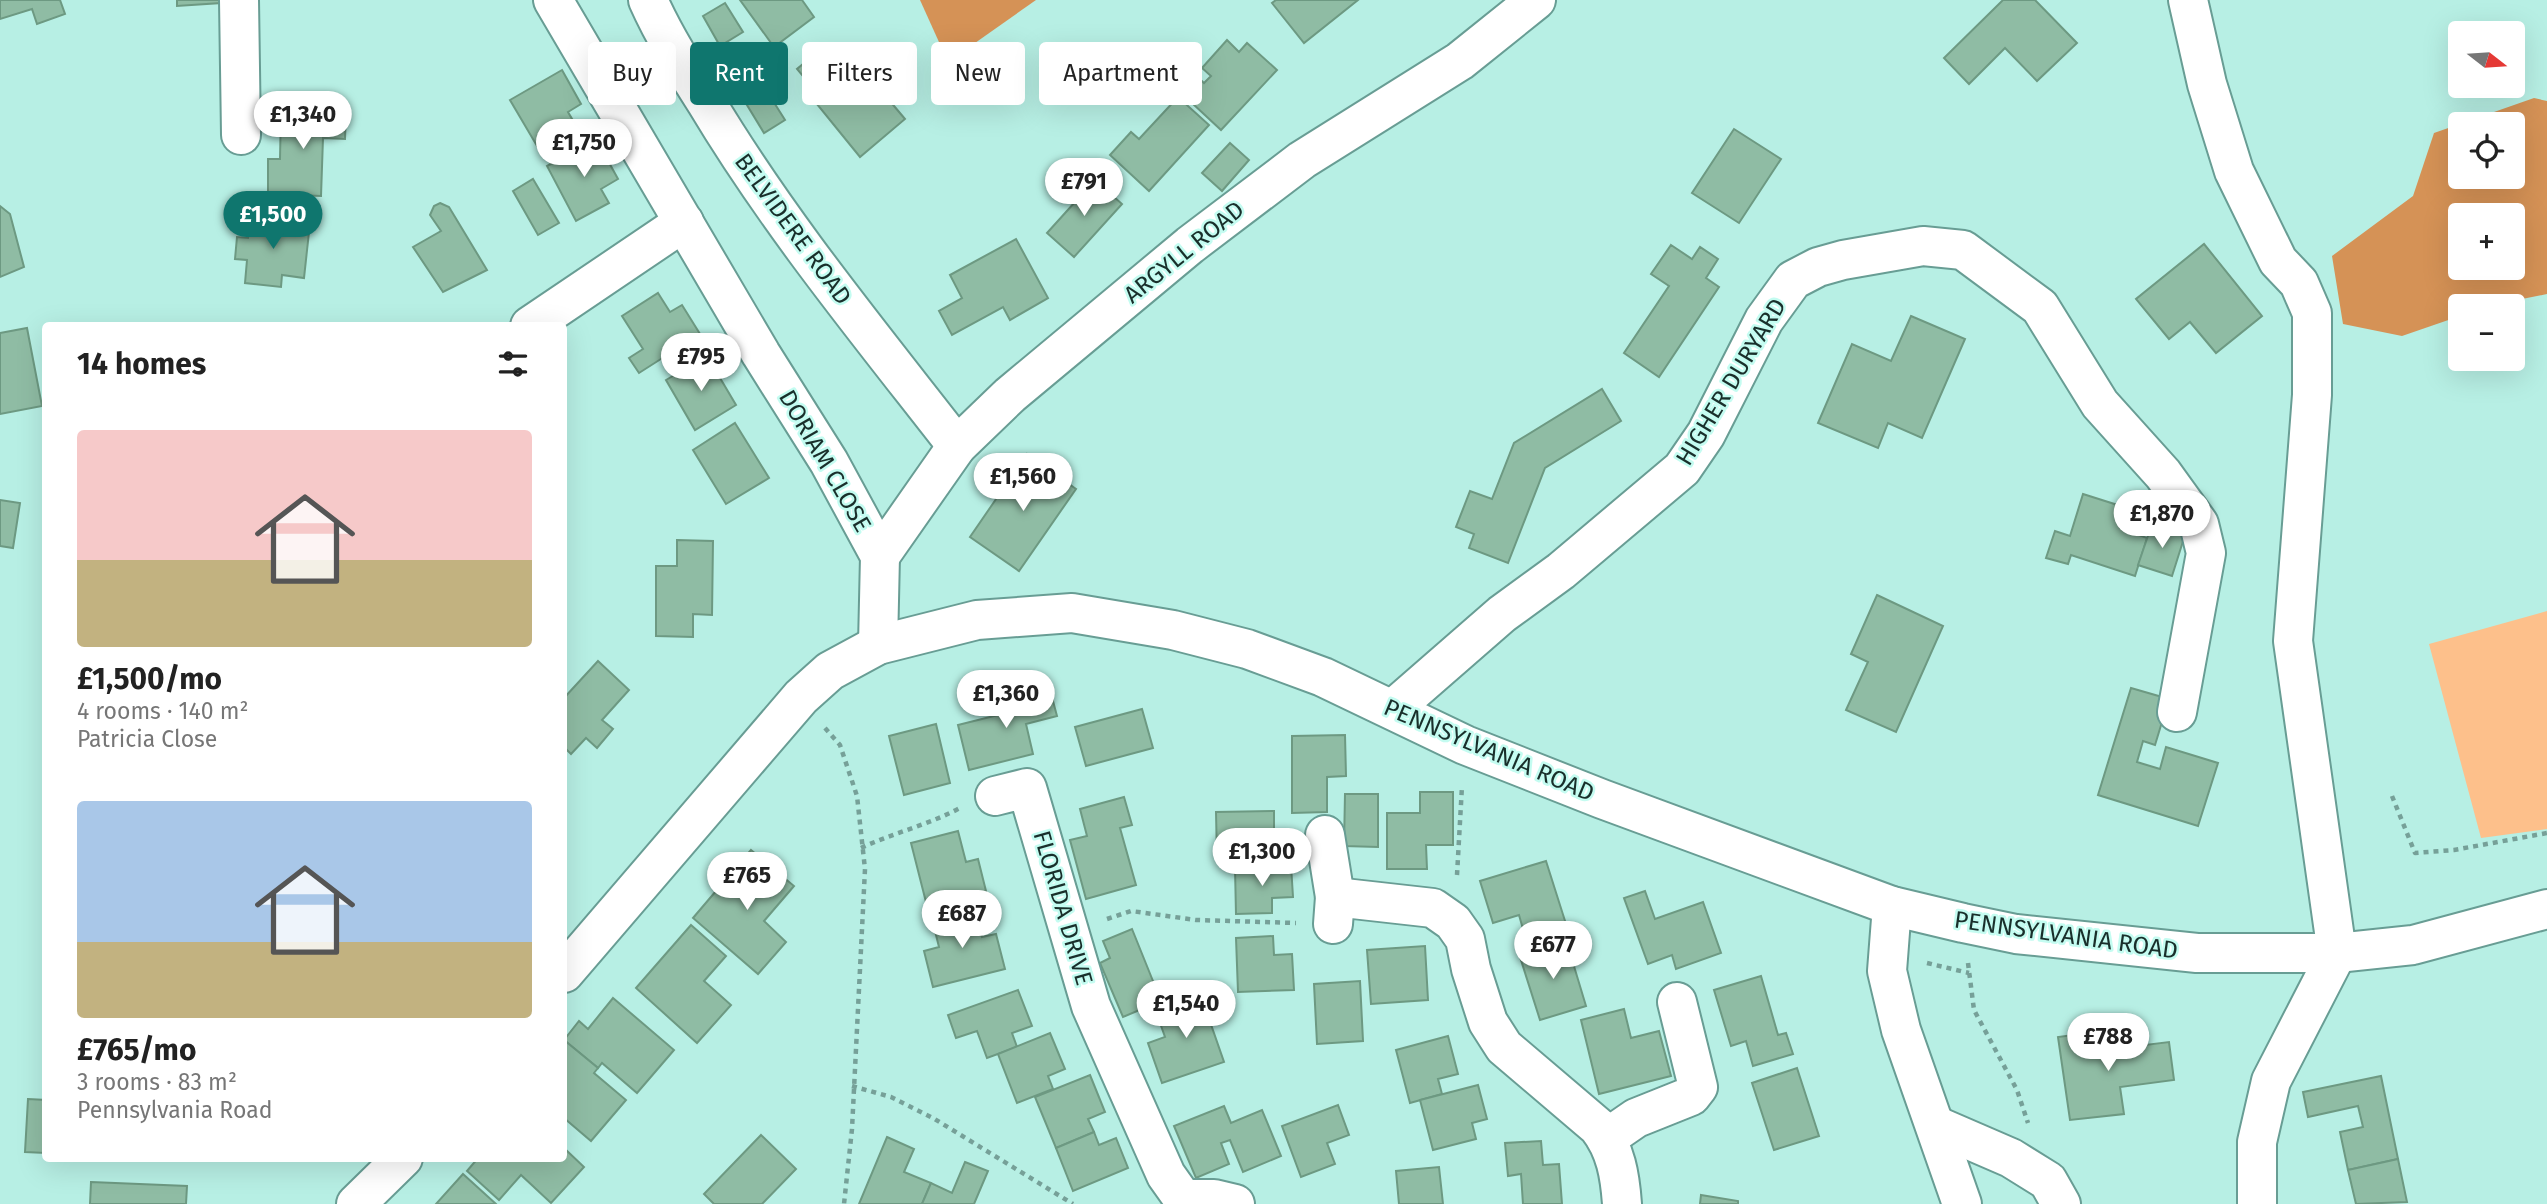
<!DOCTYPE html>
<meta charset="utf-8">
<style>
body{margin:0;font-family:"Fira Sans",sans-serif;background:#f2f2f2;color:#222;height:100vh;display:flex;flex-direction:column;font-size:26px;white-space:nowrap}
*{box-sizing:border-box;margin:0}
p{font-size:23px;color:#767676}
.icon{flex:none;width:38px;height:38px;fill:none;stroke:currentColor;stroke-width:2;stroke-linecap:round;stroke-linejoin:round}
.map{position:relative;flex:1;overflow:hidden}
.side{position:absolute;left:42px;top:322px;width:525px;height:840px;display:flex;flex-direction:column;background:#fff;border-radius:7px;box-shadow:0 7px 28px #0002}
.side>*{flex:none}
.top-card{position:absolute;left:588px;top:42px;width:665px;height:63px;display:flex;gap:14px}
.needle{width:46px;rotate:107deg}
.fabs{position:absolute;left:2448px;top:21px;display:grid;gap:14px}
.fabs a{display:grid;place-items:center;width:77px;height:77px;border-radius:7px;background:#fff;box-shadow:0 7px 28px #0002;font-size:35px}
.price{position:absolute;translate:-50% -60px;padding:0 16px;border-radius:24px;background:#fff;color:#222;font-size:23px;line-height:46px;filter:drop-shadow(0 2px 4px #0008)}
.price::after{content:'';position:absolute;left:50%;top:42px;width:21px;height:16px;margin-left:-10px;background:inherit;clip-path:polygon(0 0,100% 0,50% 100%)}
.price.on{background:#0f766e;color:#fff}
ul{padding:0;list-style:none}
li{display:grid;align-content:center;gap:14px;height:371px;padding:0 35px}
li span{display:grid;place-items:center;height:217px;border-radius:7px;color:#555}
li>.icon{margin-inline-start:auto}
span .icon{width:126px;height:126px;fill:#fffc;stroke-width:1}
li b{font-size:30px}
h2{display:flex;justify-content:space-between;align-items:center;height:84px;padding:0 35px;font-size:30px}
.pill{padding:0 24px;border-radius:7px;background:#fff;box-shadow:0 7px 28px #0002;font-size:24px;line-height:63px}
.pill.on{background:#0f766e;color:#fff}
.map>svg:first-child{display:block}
.green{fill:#fdc08b}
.forest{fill:#d59256;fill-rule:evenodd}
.building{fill:#8fbca4;stroke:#6d9982;stroke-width:2}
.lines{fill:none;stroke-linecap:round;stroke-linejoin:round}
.minor-casing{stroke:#689d94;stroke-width:42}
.path{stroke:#76a098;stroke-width:4.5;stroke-dasharray:5 5;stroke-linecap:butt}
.minor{stroke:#fff;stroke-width:38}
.labels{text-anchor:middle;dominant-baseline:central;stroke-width:5;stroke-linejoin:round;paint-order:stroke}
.street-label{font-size:24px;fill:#192f2b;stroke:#c4fcf1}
</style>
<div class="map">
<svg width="2547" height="1204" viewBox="0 0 2547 1204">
<rect width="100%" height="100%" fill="#b7efe4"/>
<polygon class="green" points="2547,611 2547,829 2481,838 2429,644"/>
<g class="forest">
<polygon points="920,0 1036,0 948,62"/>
<path d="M2534,98l13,3v193l-60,12h-27v10l-58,20 -59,-12 -11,-68 81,-60 21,-63zM2460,124h53v53h-53zM2460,215h53v53h-53z"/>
</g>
<g class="building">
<polygon points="0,0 60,0 65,14 37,24 32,9 0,19"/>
<polygon points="177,0 220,0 221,3 177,6"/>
<polygon points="740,0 802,0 814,17 774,47"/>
<polygon points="1276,0 1358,0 1304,43 1272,3"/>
<polygon points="2003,0 2035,0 2077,43 2037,81 2005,48 1969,84 1944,58"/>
<polygon points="725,3 743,32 720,46 703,16"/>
<polygon points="1227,40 1239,52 1247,43 1277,70 1221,130 1178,90 1193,73 1204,83 1211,76 1202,68"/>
<polygon points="825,46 846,71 857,62 905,119 860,157 812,98 818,94 797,69"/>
<polygon points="562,70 581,104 568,112 575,124 537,146 510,100"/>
<polygon points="768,93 785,120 764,133 747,105"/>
<polygon points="1178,97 1209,125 1149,191 1110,155 1131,132 1139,139"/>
<polygon points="281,110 346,112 345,139 323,138 321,196 268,194 268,159 280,159"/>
<polygon points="1734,129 1781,159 1739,223 1692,193"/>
<polygon points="596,139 618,179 601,189 609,203 576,221 547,166"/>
<polygon points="1230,143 1249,160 1222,191 1202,173"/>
<polygon points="533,179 559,223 538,235 513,191"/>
<polygon points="1095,180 1122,204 1074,257 1047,233"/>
<polygon points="440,203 449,207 487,270 443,292 413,247 441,231 430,215 434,206"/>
<polygon points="0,206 10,214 24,267 0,277"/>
<polygon points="267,211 290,214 288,230 309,232 304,278 282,275 281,287 245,283 247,260 235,259 237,237 248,238 249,227 265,228"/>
<polygon points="1016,239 1048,298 1010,320 1003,307 952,335 939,311 962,298 950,275"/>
<polygon points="2204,244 2262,316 2216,353 2190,322 2169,339 2136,299"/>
<polygon points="1671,245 1692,259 1700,247 1718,259 1706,278 1719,287 1659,377 1624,353 1669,286 1651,274"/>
<polygon points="658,293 670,312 682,305 700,334 639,373 629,358 643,349 622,316"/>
<polygon points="1911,316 1965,339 1922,438 1888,423 1878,448 1818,423 1852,344 1891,361"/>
<polygon points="27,328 42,406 0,414 0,333"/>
<polygon points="707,356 736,405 695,430 666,380"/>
<polygon points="1602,389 1621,421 1545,468 1508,563 1469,548 1474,534 1456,527 1470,491 1492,499 1514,443"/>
<polygon points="735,423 769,478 726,504 693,450"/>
<polygon points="1027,454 1076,489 1019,571 970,537"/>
<polygon points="2083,494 2127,508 2120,528 2147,538 2135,576 2071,555 2068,564 2046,558 2055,531 2070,536"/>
<polygon points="0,500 20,503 13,548 0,546"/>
<polygon points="2152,524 2185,535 2172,576 2138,565"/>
<polygon points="677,540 713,541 712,615 693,614 693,637 656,636 656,566 677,566"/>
<polygon points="1877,595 1943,626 1896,732 1846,710 1868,662 1851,654"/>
<polygon points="598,661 629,690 602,720 613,729 597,748 586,738 571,754 564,747 564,698"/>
<polygon points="1049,686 1057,716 1026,724 1033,754 969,770 958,725 1014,711 1010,696"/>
<polygon points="2131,688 2169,699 2155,745 2143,741 2137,762 2160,769 2166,747 2218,763 2198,826 2098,795"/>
<polygon points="1142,709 1153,748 1086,766 1075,727"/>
<polygon points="936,724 950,783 904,795 889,736"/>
<polygon points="1345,735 1346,776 1327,777 1327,812 1292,813 1292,736"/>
<polygon points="1420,792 1453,792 1453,845 1426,845 1427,869 1387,869 1387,813 1420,813"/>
<polygon points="1345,794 1378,794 1378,847 1344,846"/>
<polygon points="1124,797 1132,825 1120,828 1136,885 1086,899 1070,840 1087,836 1080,809"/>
<polygon points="1274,811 1274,848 1252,848 1253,859 1217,859 1216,812"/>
<polygon points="958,831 966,862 978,859 986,891 927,906 911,843"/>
<polygon points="751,850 794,886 764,921 786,942 758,974 693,918"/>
<polygon points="1546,861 1566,924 1525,936 1519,915 1493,923 1480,881"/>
<polygon points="1291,865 1293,897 1272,898 1272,913 1236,914 1235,868"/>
<polygon points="1645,891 1655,919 1703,902 1721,953 1676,969 1672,955 1648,964 1624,898"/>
<polygon points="975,908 982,937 996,934 1005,969 933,987 924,951 939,947 932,919"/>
<polygon points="691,925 726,956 704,981 731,1005 697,1043 636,988"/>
<polygon points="1132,929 1161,1001 1123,1017 1100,963 1110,958 1103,941"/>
<polygon points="1273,936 1274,955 1292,954 1294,990 1238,992 1236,938"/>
<polygon points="1567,943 1586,1006 1540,1020 1520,957"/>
<polygon points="1425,946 1428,1000 1371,1004 1367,950"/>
<polygon points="1761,976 1778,1035 1786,1033 1793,1054 1753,1066 1746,1041 1731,1046 1714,990"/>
<polygon points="1360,981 1363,1041 1317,1044 1314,984"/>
<polygon points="1018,990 1032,1026 1012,1033 1017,1047 987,1058 977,1031 956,1038 948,1015"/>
<polygon points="1199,990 1224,1062 1162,1083 1148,1043 1165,1037 1160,1023 1175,1018 1169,1001"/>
<polygon points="613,998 674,1050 637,1093 602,1063 598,1068 564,1040 579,1021 588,1029"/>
<polygon points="1624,1009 1631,1038 1659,1031 1671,1076 1599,1094 1581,1020"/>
<polygon points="2103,1031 2105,1050 2169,1042 2174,1080 2120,1087 2124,1114 2070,1120 2058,1037"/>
<polygon points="1050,1033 1065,1069 1048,1076 1053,1089 1017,1103 998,1054"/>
<polygon points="1448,1036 1458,1074 1438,1079 1442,1094 1410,1103 1396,1050"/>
<polygon points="564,1040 598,1068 594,1073 626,1100 591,1141 564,1118"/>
<polygon points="1797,1068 1819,1136 1774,1150 1752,1083"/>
<polygon points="1090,1075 1105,1112 1088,1119 1094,1132 1056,1148 1035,1097"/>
<polygon points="2381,1076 2398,1159 2348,1170 2340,1132 2363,1127 2358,1106 2308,1117 2303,1092"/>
<polygon points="1478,1085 1487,1119 1472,1123 1476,1139 1433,1150 1420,1100"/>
<polygon points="28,1099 46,1100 46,1153 25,1152"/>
<polygon points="1338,1105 1349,1135 1327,1143 1335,1164 1301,1177 1282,1126"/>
<polygon points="1224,1106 1231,1123 1262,1110 1281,1156 1243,1172 1230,1140 1221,1143 1229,1164 1196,1178 1174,1126"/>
<polygon points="1094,1132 1099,1145 1116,1138 1128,1168 1073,1191 1056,1148"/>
<polygon points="761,1135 796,1169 762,1204 714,1204 704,1194"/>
<polygon points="887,1137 914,1149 904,1172 931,1183 922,1204 859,1204"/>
<polygon points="1541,1141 1543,1165 1559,1164 1562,1204 1523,1204 1521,1174 1508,1176 1505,1143"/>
<polygon points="564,1148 584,1167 551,1203 521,1175 499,1200 467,1171 478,1158 564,1158"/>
<polygon points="2398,1159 2407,1202 2356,1204 2348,1170"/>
<polygon points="965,1162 988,1171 974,1204 922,1204 931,1183 952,1193"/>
<polygon points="1439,1167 1443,1204 1399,1204 1396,1171"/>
<polygon points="463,1174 496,1204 436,1204"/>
<polygon points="91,1182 187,1186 186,1204 90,1204"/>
<polygon points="1701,1195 1738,1201 1738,1204 1700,1204"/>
</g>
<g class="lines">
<g class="minor-casing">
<g id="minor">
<polyline points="239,0 241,135"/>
<polyline points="553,0 761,354 829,462 880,556 878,645"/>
<path d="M648,0c16,36 37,69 58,102 73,122 164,232 251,344"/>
<polyline points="2188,0 2207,84 2234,171 2278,261 2299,283 2312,313 2312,395 2293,641 2337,953 2271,1081 2257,1142 2257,1204"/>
<polyline points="530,326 684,222"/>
<polyline points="880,556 957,446 1010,395 1190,245 1302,160 1460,61 1536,0"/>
<polyline points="1393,709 1502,614 1561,571 1682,469 1706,434 1764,320 1793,280 1818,267 1843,260 1923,246 1963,250 2040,307 2100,404 2163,474 2199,524 2206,553 2177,712"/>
<polyline points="995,796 1027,788 1091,1006 1166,1175 1183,1199 1214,1199 1235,1204"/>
<polyline points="1325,835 1335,897"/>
<polyline points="1892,906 1887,971 1901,1030 1962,1204"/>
<path d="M1333,924l2,-27 98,11 20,14 12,17 6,30 17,53 16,25 94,80c18,23 22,49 24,77"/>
<polyline points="564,973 801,697 830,671 878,645 977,620 1072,613 1173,630 1247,649 1323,677 1465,745 1602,799 1892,906 1963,923 2016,934 2197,953 2337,953 2413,945 2547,909"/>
<polyline points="1937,1126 2011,1158 2048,1181 2061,1204"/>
<polyline points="1607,1138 1636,1118 1691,1096 1698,1087 1677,1002"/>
<polyline points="356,1204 403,1158"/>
</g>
</g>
<g class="path">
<polyline points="825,728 840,745 857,796 865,869 852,1129 844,1204"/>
<polyline points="2392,796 2415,853 2454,850 2547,833"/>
<path d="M861,848c32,-15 67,-23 99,-40"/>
<polyline points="1457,875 1462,786"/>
<polyline points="1107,919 1131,911 1196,920 1296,923"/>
<polyline points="1927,963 1969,973"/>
<polyline points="1968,963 1974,1010 2017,1090 2028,1123"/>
<polyline points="852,1086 891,1097 933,1118 1073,1204"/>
</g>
<use href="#minor" class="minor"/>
</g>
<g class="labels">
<g class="street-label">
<text transform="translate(793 229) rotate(54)">BELVIDERE ROAD</text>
<text transform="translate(1184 252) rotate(-39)">ARGYLL ROAD</text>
<text transform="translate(1731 382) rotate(-59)">HIGHER DURYARD</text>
<text transform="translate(825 461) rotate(60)">DORIAM CLOSE</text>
<text transform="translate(1489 750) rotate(23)">PENNSYLVANIA ROAD</text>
<text transform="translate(1063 908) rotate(74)">FLORIDA DRIVE</text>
<text transform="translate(2066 935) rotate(8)">PENNSYLVANIA ROAD</text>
</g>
</g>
</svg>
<div class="fabs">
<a><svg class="needle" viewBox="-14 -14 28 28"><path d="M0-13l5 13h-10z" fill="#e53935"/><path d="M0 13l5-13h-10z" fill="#767676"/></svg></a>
<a><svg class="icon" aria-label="locate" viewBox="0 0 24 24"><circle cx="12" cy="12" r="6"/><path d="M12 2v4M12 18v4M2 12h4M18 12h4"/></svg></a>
<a>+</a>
<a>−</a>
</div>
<b class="price" style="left:303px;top:151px">£1,340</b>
<b class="price" style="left:584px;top:179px">£1,750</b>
<b class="price" style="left:1084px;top:218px">£791</b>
<b class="price on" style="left:273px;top:251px">£1,500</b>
<b class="price" style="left:701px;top:393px">£795</b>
<b class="price" style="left:1023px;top:513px">£1,560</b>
<b class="price" style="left:2162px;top:550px">£1,870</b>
<b class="price" style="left:1006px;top:730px">£1,360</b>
<b class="price" style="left:1262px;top:888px">£1,300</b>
<b class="price" style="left:747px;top:912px">£765</b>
<b class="price" style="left:962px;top:950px">£687</b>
<b class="price" style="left:1553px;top:981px">£677</b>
<b class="price" style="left:1186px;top:1040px">£1,540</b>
<b class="price" style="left:2108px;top:1073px">£788</b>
<div class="top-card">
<a class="pill">Buy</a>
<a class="pill on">Rent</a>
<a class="pill">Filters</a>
<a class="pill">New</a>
<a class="pill">Apartment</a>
</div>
<section class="side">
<h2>14 homes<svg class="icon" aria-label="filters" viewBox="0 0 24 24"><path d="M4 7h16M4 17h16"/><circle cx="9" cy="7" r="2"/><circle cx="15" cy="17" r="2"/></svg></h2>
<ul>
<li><span style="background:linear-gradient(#f6c9c9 60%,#c2b280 0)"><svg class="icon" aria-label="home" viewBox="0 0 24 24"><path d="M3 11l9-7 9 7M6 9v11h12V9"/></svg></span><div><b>£1,500/mo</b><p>4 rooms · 140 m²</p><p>Patricia Close</p></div></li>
<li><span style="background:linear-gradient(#a9c7e8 65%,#c2b280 0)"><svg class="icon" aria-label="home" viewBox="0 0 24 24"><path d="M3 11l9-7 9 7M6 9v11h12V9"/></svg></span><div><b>£765/mo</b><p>3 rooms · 83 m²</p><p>Pennsylvania Road</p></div></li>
</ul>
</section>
</div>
